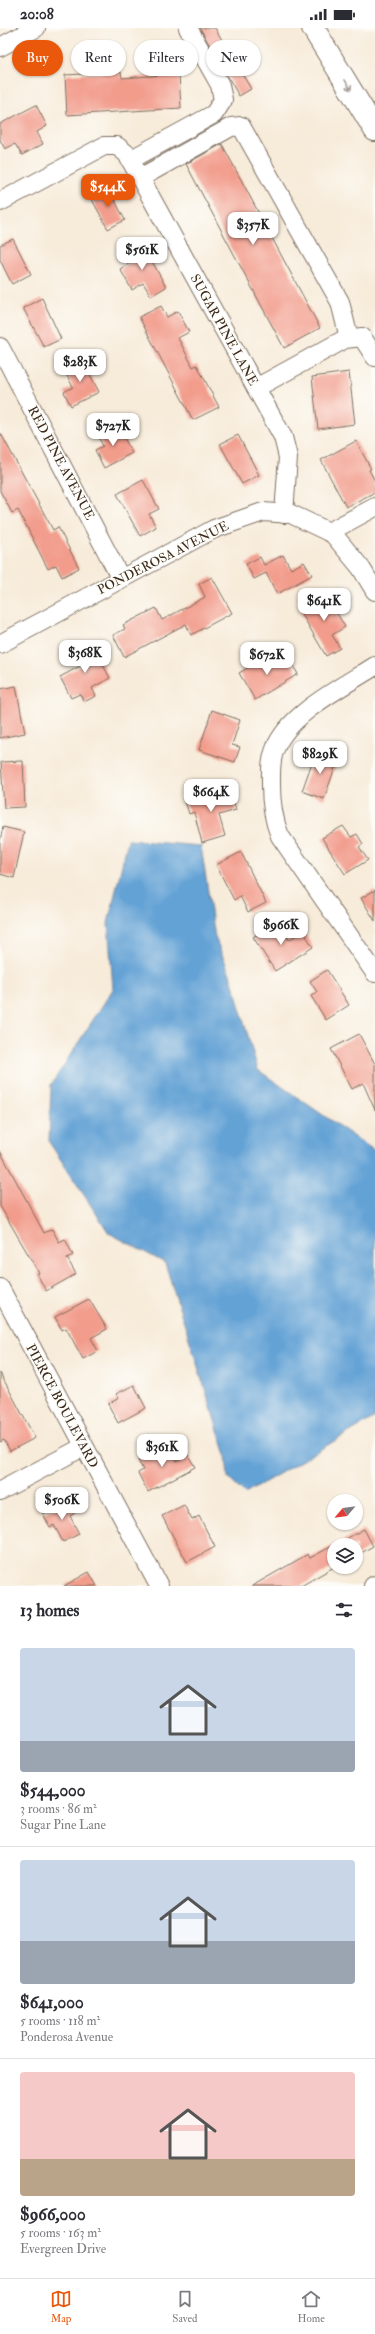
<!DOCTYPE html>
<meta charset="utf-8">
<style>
body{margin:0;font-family:"IM FELL Double Pica",serif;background:#f7f7f7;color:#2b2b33;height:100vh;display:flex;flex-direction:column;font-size:15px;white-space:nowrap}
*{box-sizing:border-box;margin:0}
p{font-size:13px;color:#7c7c81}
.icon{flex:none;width:22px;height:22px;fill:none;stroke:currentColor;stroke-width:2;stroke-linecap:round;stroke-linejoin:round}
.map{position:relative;height:1558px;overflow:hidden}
.panel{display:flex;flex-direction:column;background:#fff;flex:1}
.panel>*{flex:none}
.banner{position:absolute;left:12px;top:12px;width:351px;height:36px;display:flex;gap:8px}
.needle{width:26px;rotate:241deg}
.fabs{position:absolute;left:327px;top:1466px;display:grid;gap:8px}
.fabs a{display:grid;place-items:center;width:36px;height:36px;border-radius:50%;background:#fff;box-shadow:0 1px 3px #0004;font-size:20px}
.price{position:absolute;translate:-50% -34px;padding:0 9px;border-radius:8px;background:#fff;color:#222;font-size:13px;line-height:26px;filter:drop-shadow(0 1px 2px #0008)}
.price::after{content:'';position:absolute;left:50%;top:24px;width:12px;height:9px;margin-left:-6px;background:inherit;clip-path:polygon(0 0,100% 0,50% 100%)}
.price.on{background:#ea580c;color:#fff}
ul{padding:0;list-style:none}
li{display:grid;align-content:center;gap:8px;height:212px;padding:0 20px}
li+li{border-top:1px solid #e1e1e2}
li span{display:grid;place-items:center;height:124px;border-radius:4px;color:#555}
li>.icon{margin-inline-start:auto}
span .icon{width:72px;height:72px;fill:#fffc;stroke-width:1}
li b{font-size:17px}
h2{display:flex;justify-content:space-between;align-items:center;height:48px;padding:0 20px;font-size:17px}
.pill{padding:0 14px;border-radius:18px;background:#fff;box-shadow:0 1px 3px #0004;font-size:14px;line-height:36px}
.pill.on{background:#ea580c;color:#fff}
.status{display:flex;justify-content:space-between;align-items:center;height:28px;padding:0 20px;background:#fff;direction:ltr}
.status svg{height:11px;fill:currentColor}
.menu{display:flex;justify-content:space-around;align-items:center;height:56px;border-top:1px solid #e1e1e2;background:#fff;font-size:11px;color:#7c7c81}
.menu a{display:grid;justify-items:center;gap:2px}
.menu .on{color:#ea580c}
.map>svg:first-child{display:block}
.water{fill:#64a2d5;stroke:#50667a}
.building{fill:#f29c8c}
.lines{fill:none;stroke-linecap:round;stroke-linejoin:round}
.minor-casing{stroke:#7d6e5f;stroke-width:20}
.highway-casing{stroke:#7d6e5f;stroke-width:24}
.minor{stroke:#fff;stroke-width:18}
.highway{stroke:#fff;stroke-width:22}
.oneway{stroke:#a79f9a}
.labels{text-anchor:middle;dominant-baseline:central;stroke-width:3;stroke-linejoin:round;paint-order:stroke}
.street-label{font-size:13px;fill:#3b2a1e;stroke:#fdfcf7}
</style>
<div class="status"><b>20:08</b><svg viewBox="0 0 49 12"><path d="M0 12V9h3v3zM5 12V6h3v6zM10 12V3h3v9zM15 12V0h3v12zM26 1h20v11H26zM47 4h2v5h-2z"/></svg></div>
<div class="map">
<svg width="375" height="1558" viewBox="0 0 375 1558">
<rect width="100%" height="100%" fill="#fdfcf7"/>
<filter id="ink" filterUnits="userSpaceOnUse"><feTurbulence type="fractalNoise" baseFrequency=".025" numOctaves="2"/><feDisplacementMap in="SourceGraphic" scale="8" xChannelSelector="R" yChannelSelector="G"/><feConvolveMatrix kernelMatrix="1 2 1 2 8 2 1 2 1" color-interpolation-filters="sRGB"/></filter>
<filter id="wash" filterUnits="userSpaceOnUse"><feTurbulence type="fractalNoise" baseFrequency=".012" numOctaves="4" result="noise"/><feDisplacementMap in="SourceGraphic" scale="16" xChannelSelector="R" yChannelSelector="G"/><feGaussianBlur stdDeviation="0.9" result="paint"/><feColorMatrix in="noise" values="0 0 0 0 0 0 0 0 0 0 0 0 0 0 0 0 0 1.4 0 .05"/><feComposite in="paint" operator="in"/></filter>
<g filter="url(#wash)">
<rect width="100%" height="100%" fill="#f7ebd9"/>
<polygon class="water" points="128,812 201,818 215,909 230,946 258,1042 375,1123 375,1389 245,1466 228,1450 226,1427 165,1235 109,1205 49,1114 51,1057 113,961 108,895"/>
<g id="blocks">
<g class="building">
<polygon points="200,0 215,0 251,61 239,68"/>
<polygon points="121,44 122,50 179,46 181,80 67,87 65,47"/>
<polygon points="36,77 47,98 37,104 43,116 22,127 15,116 5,121 0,112 0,96"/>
<polygon points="222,116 320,300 284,320 186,136"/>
<polygon points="108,159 125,192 108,201 90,168"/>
<polygon points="13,211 31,246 12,256 0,232 0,217"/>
<polygon points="141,213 166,259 151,268 143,255 132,262 120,241 132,234 126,222"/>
<polygon points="42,270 61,311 44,319 23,280"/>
<polygon points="161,278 167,289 178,283 189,304 178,310 193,339 197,337 219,379 193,392 139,289"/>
<polygon points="82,331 99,364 71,378 64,364 73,359 63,340"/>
<polygon points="349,344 355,396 318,401 312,349"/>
<polygon points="118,398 132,425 104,440 95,422 103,418 98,408"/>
<polygon points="0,404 53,502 58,499 79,540 62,549 56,537 48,541 18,482 12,485 0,463"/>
<polygon points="238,407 259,447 242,456 220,416"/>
<polygon points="356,413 371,441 369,442 375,453 375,464 346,479 321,432"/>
<polygon points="143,452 159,481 149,486 156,499 140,508 117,466"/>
<polygon points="283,527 291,541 304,534 312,547 277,566 266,545 254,551 246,536 260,529 264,537"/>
<polygon points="212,549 232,585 191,607 186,596 124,629 113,607 125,601 123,597 156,580 162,592 205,569 199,556"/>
<polygon points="333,564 340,576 334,580 345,599 332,607 340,620 326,628 300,583"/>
<polygon points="90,613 110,650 92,660 96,668 84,674 80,666 71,670 60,649 82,637 74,622"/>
<polygon points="268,628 273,636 287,628 298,646 255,672 239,645"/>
<polygon points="16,658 25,705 0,710 0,661"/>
<polygon points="212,682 240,692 232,717 240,719 235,734 199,722"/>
<polygon points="316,723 338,731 324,771 302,763"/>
<polygon points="23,733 25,779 4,780 1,734"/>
<polygon points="230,760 236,782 219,787 225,808 202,815 194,784 189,786 185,773"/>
<polygon points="343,798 351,809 357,806 363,816 359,819 368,832 345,846 322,810"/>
<polygon points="3,799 24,804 14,850 0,846 0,813"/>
<polygon points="241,824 266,875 248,884 240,868 234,872 216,837"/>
<polygon points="375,862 375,893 361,870"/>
<polygon points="278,894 289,912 303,903 313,919 275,943 253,909"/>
<polygon points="327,942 349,977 326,992 311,968 317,964 310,953"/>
<polygon points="359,1006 375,1036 375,1082 363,1055 352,1061 331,1021"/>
<polygon points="0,1123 44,1205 52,1201 59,1214 65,1211 73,1227 67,1230 76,1246 46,1263 37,1246 39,1245 0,1178"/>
<polygon points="89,1271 107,1301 91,1310 98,1323 83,1331 66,1300 62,1302 55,1289"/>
<polygon points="0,1345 35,1410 10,1423 4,1412 0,1414"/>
<polygon points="134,1357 146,1380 118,1395 108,1376 119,1370 116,1366"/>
<polygon points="168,1416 177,1433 188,1427 195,1439 148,1464 138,1445 143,1442 138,1432"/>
<polygon points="68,1472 75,1485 70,1488 79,1506 63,1514 54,1497 50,1499 43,1486"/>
<polygon points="184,1477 192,1492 199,1488 215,1519 187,1534 162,1488"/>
<polygon points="364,1501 373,1518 356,1528 356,1517 335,1517"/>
<polygon points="334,1517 334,1539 301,1558 252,1558 308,1526 310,1530"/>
<polygon points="89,1544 97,1558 64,1558"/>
</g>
</g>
</g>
<g filter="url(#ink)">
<use href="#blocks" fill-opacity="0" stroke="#7d6e5f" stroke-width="1"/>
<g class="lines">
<g class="minor-casing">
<g id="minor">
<polyline points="0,19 36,0"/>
<polyline points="130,132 214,86 223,72 220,57 188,0"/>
<polyline points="140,150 231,99 241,98 340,274 349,310"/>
<polyline points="0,174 104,118 117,118 127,126 283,409 288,429 284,486"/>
<polyline points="0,319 121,551"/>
<polyline points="256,360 345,311 362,309 375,329"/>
<polyline points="329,504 375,479"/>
<polyline points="0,616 214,501 263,484 291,486 333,506 361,540 375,563"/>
<path d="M375,638c-31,20 -86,47 -100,83 -5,12 -4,24 -4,36 0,19 2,34 9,51l95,137"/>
<polyline points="0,1260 159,1558"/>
<polyline points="0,1463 83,1419"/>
<polyline points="373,1558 375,1557"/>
</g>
</g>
<g class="highway-casing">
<polyline id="highway" points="313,0 375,102"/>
</g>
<use href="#minor" class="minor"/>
<use href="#highway" class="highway"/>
</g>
<defs><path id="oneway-shaft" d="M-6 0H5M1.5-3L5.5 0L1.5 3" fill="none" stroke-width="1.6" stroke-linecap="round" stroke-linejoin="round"/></defs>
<use class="oneway" href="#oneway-shaft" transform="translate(348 57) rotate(59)"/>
</g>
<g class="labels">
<g class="street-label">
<text transform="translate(224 302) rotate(61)">SUGAR PINE LANE</text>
<text transform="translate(61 435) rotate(62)">RED PINE AVENUE</text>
<text transform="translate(163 530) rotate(-27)">PONDEROSA AVENUE</text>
<text transform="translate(62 1378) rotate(62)">PIERCE BOULEVARD</text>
</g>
</g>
</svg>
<div class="fabs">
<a><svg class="needle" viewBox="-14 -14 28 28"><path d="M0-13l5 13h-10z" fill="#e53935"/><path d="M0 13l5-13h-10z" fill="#7c7c81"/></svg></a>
<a><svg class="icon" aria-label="layers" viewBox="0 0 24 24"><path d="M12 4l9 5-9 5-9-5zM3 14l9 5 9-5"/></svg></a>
</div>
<b class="price on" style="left:108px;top:180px">$544K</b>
<b class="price" style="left:253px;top:218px">$357K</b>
<b class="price" style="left:142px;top:243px">$561K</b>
<b class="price" style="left:80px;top:355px">$283K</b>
<b class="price" style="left:113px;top:419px">$727K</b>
<b class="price" style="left:324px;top:594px">$641K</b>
<b class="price" style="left:85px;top:646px">$368K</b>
<b class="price" style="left:267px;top:648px">$672K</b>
<b class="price" style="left:320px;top:747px">$829K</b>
<b class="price" style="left:211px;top:785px">$664K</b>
<b class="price" style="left:281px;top:918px">$966K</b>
<b class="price" style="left:162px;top:1440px">$361K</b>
<b class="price" style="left:62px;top:1493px">$506K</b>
<div class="banner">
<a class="pill on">Buy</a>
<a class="pill">Rent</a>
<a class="pill">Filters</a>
<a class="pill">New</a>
</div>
</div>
<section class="panel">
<h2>13 homes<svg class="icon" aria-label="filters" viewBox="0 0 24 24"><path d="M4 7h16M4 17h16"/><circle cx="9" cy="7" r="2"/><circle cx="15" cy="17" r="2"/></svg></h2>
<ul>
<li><span style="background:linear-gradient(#c9d6e8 75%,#9aa5b1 0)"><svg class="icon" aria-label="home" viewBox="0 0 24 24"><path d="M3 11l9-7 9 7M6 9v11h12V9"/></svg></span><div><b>$544,000</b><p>3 rooms · 86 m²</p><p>Sugar Pine Lane</p></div></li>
<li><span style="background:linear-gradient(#c9d6e8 65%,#9aa5b1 0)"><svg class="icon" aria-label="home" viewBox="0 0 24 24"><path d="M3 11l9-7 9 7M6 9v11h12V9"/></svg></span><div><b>$641,000</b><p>5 rooms · 118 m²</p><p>Ponderosa Avenue</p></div></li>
<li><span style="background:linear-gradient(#f6c9c9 70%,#b9a48a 0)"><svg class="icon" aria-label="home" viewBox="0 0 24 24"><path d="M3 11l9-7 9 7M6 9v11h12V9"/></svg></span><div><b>$966,000</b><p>5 rooms · 163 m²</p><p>Evergreen Drive</p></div></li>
</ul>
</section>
<nav class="menu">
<a class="on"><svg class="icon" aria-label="map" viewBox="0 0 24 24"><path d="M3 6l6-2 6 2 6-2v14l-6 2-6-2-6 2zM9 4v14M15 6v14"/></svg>Map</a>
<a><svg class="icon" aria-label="saved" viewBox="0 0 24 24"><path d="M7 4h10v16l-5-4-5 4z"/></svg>Saved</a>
<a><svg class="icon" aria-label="home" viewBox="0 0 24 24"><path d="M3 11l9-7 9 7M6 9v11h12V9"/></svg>Home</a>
</nav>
